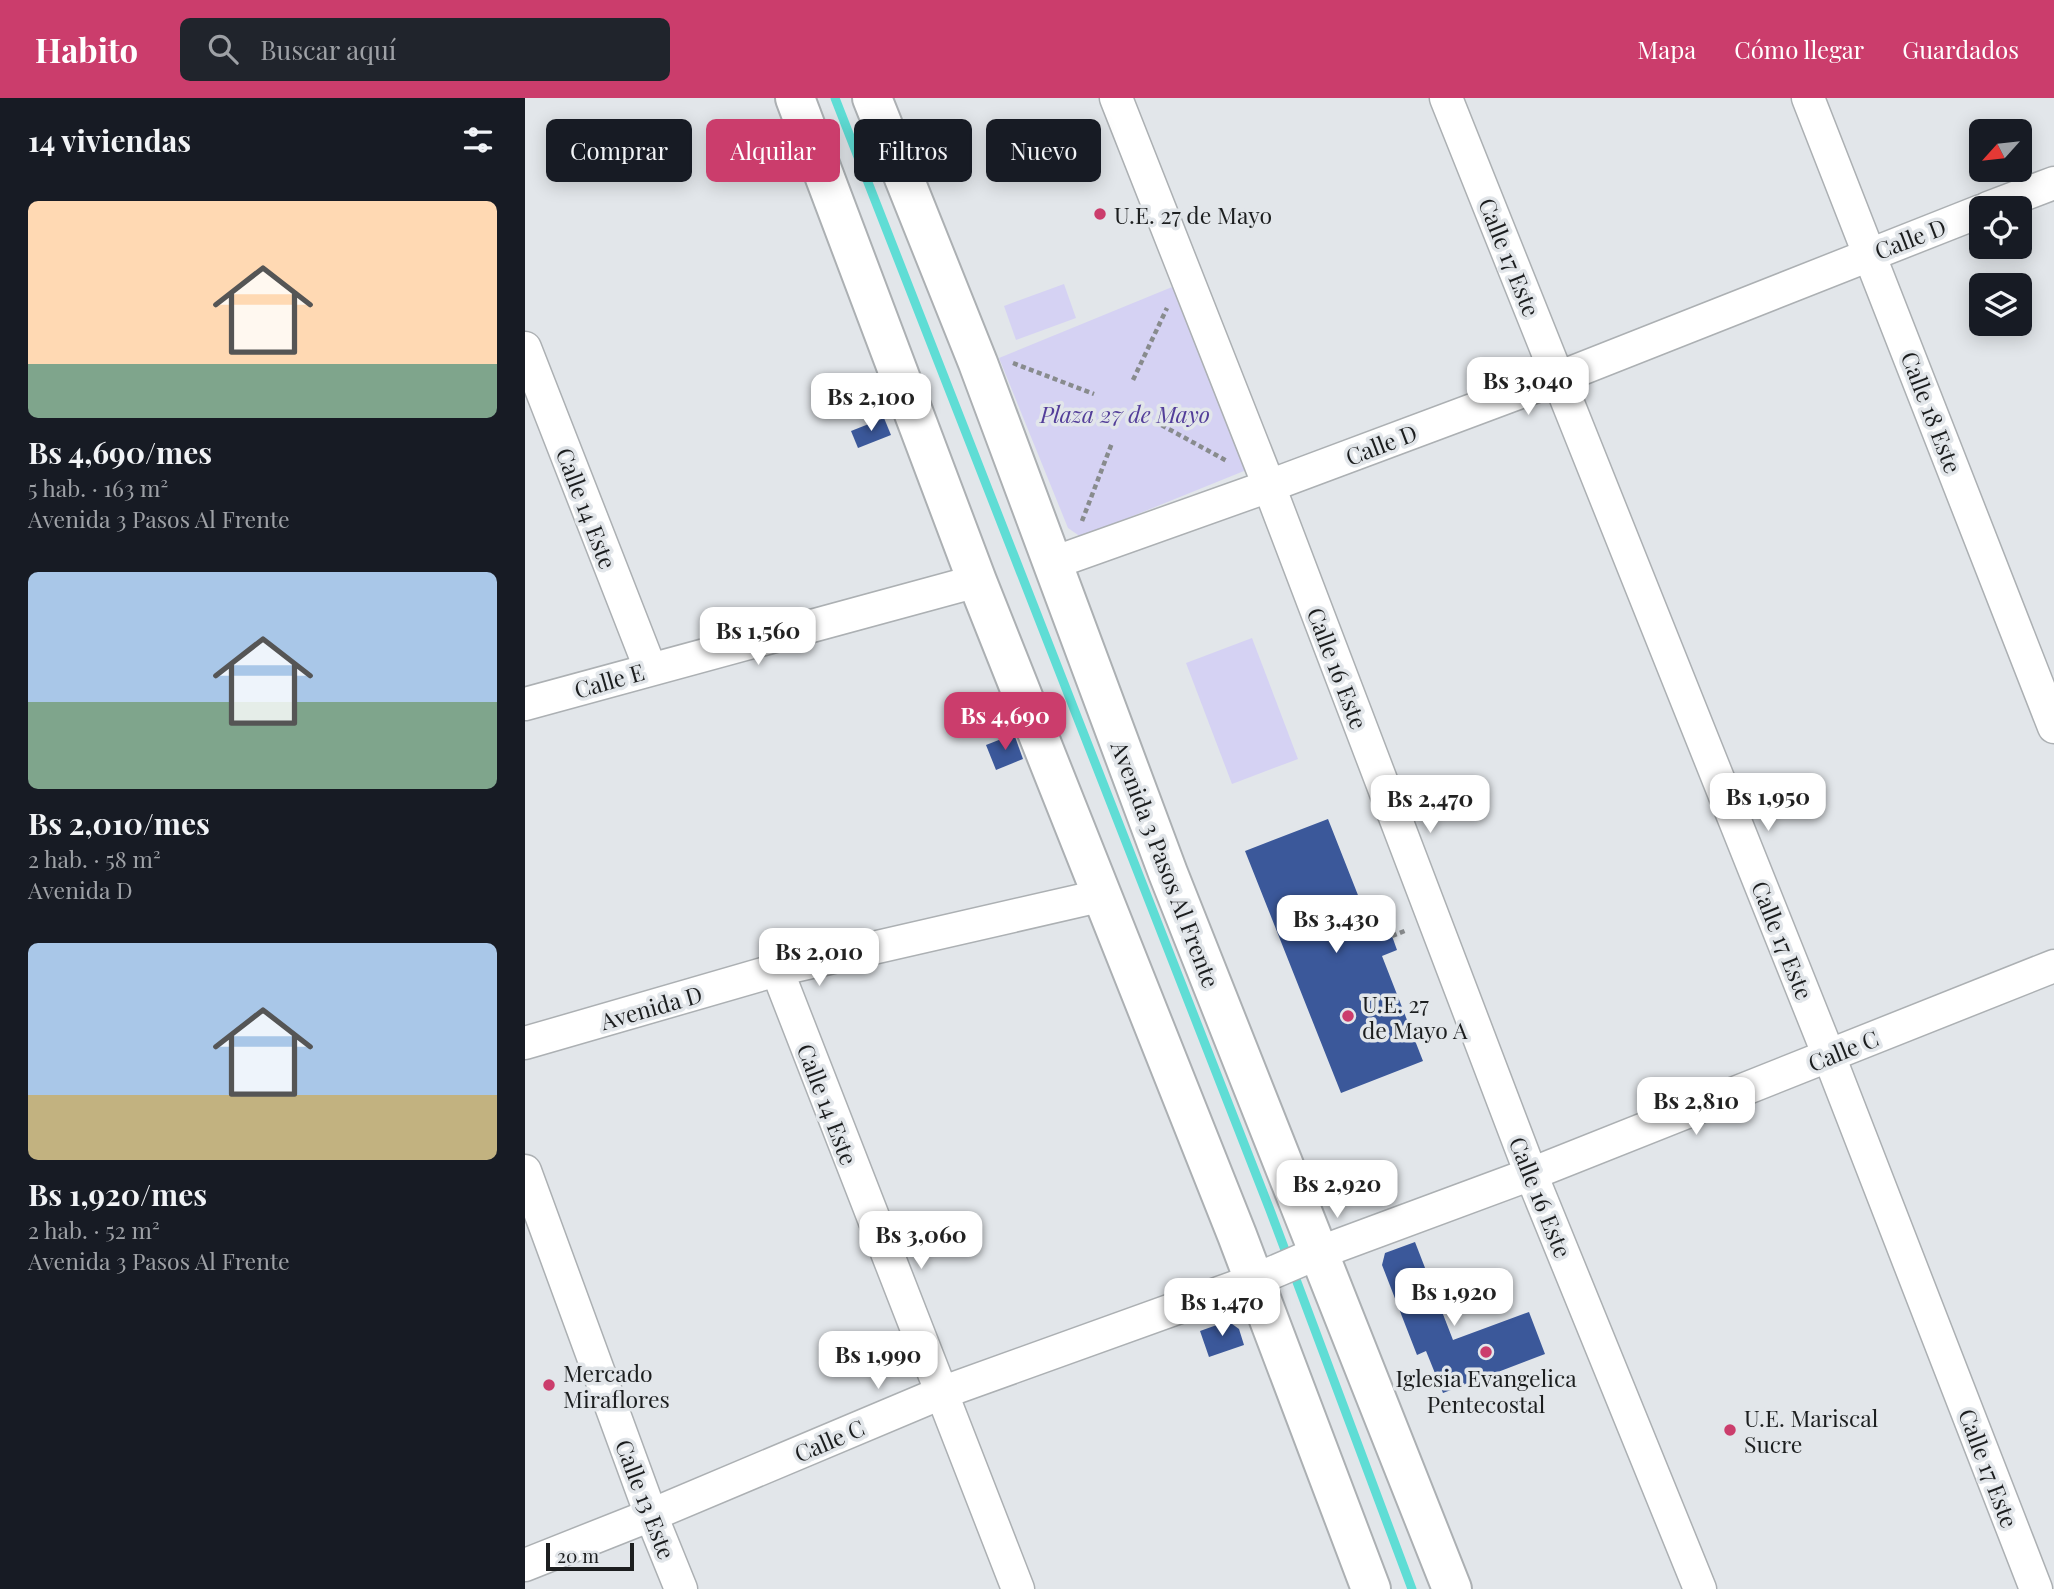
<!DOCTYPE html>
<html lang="es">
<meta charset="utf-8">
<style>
body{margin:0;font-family:"Playfair Display",serif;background:#20242c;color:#f1f3f6;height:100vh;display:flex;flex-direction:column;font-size:26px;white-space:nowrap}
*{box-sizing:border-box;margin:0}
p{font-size:23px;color:#9ea1a6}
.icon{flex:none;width:38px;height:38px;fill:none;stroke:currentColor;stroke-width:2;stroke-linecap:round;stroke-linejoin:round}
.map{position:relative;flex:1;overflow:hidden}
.sheet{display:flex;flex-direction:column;background:#171b24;width:525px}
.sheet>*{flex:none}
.top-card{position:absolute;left:21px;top:21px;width:665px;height:63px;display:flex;gap:14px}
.needle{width:46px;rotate:243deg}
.controls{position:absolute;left:1444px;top:21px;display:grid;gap:14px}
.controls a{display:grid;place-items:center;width:63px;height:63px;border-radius:10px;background:#171b24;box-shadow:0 4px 18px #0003;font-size:35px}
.scale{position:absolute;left:21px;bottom:18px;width:88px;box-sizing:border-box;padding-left:7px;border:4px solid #1c1e1f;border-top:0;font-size:19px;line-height:24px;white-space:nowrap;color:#1c1e1f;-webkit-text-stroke:5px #e2e6ea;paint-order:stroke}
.price{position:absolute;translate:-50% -60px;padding:0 16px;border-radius:14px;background:#fff;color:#222;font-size:23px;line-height:46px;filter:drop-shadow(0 2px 4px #0008)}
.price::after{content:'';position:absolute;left:50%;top:42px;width:21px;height:16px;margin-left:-10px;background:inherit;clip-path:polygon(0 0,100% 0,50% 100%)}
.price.on{background:#cb3d6c;color:#fff}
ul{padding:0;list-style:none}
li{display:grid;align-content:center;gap:14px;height:371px;padding:0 28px}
li span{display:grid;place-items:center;height:217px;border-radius:10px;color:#555}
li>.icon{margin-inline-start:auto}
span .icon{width:126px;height:126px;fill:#fffc;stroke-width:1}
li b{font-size:30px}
h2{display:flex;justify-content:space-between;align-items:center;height:84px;padding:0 28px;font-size:30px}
.tag{padding:0 24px;border-radius:10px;background:#171b24;box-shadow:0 4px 18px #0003;font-size:24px;line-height:63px}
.tag.on{background:#cb3d6c;color:#fff}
header{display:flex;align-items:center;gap:42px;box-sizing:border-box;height:98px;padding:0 35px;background:#cb3d6c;color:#fff}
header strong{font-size:33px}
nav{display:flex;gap:38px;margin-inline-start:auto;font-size:24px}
.search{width:490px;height:63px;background:#20242c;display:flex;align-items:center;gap:18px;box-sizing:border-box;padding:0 24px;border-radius:10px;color:#9ea1a6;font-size:26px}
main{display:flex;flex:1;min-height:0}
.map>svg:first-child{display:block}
.green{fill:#d5d2f3}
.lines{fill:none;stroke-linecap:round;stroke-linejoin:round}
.stream{stroke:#5fddd5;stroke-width:9}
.building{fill:#3b589a}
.street-casing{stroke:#acb0b3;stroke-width:35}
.secondary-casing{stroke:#acb0b3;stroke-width:42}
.path{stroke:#888b8d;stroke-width:4.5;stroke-dasharray:5 3.5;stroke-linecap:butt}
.street{stroke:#fff;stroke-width:32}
.secondary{stroke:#fff;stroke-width:38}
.poi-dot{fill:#cb3d6c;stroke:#e2e6ea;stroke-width:2.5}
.labels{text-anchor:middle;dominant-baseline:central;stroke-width:7;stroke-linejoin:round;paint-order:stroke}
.poi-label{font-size:23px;fill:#1c1e1f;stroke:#e2e6ea;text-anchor:start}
.street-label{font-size:23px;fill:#1c1e1f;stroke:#e2e6ea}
.park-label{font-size:23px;font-style:italic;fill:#533e99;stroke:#e2e6ea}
</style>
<header>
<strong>Habito</strong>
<div class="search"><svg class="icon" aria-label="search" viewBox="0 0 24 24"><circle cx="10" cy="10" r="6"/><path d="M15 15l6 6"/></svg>Buscar aquí</div>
<nav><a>Mapa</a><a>Cómo llegar</a><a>Guardados</a></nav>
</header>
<main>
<section class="sheet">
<h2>14 viviendas<svg class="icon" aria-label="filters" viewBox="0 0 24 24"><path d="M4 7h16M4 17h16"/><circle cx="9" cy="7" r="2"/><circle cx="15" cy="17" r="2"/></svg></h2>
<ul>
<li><span style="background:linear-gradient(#ffd9b3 75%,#7fa58c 0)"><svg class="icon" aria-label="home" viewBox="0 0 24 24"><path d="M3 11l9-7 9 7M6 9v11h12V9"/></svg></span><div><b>Bs 4,690/mes</b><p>5 hab. · 163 m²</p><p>Avenida 3 Pasos Al Frente</p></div></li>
<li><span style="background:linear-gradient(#a9c7e8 60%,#7fa58c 0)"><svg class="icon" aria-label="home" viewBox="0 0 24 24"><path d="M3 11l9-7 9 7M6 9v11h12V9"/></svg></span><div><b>Bs 2,010/mes</b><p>2 hab. · 58 m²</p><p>Avenida D</p></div></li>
<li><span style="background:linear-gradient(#a9c7e8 70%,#c2b280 0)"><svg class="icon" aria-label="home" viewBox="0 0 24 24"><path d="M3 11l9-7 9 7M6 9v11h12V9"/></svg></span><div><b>Bs 1,920/mes</b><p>2 hab. · 52 m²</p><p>Avenida 3 Pasos Al Frente</p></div></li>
</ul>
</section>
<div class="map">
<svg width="1529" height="1491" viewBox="0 0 1529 1491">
<rect width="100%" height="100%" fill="#e2e6ea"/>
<g class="green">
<polygon points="539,186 551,220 491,242 479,208"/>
<polygon points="652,187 722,359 719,373 556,439 543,430 474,260"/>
<polygon points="727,540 773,661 707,686 661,565"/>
</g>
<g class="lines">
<polyline class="stream" points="310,0 745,1112 887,1491"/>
</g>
<g class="building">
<polygon points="359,320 366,337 333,350 326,333"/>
<polygon points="489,636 498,661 471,672 461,647"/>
<polygon points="803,721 842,820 857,814 867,838 872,852 857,858 898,963 816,995 720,753"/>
<polygon points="890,1144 928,1242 1004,1214 1020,1256 918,1295 901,1253 892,1257 857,1167 860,1155"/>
<polygon points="703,1223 714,1231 719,1247 684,1259 675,1233"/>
</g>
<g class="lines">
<g class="street-casing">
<g id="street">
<polyline points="591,0 744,388 1006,1076 1175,1491"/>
<polyline points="921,0 1304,958 1511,1491"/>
<polyline points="1283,0 1529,629"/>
<polyline points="1463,110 1529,85"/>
<polyline points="0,250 125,570"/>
<polyline points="528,465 744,388 1033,280 1456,113"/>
<polyline points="0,606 452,483"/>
<polyline points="252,872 493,1491"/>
<polyline points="0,945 252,872 579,797"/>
<polyline points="0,1073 126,1417 156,1491"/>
<polyline points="0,1467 126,1417 416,1295 730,1182 793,1155 1006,1076 1529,868"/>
</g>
</g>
<g class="secondary-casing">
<g id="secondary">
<polyline points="270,0 452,483 712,1137 846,1491"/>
<polyline points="347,0 453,265 643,775 927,1491"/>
</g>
</g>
<g class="path">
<polyline points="488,265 569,296"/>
<polyline points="608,282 642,210"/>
<polyline points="629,323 702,363"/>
<polyline points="557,423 587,345"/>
<polyline points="867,838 882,832"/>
</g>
<use href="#street" class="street"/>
<use href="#secondary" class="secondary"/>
</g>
<g class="poi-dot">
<circle cx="575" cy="116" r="7"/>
<circle cx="823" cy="918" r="7"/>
<circle cx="961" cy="1254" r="7"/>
<circle cx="24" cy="1287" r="7"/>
<circle cx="1205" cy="1332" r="7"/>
</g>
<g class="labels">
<g class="poi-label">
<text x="589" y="116">U.E. 27 de Mayo</text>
<text x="837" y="905">U.E. 27<tspan x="837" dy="26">de Mayo A</tspan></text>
<text x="38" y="1274">Mercado<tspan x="38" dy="26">Miraflores</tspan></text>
<text x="961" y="1279" text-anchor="middle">Iglesia Evangelica<tspan x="961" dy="26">Pentecostal</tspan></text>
<text x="1219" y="1319">U.E. Mariscal<tspan x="1219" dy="26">Sucre</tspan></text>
</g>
<g class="street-label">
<text transform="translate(1385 140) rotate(-21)">Calle D</text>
<text transform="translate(985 159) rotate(68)">Calle 17 Este</text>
<text transform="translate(1407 314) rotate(69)">Calle 18 Este</text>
<text transform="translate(856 346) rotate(-21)">Calle D</text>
<text transform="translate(62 410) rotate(69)">Calle 14 Este</text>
<text transform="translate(813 570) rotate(69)">Calle 16 Este</text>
<text transform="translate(84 582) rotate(-16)">Calle E</text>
<text transform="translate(641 766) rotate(69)">Avenida 3 Pasos Al Frente</text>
<text transform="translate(1258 842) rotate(68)">Calle 17 Este</text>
<text transform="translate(126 909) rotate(-16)">Avenida D</text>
<text transform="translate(1318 952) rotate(-22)">Calle C</text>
<text transform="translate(303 1006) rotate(69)">Calle 14 Este</text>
<text transform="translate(1016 1099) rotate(68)">Calle 16 Este</text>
<text transform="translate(304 1342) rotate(-23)">Calle C</text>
<text transform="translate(1464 1370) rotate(69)">Calle 17 Este</text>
<text transform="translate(121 1401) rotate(69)">Calle 13 Este</text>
</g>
<g class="park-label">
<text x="600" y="315">Plaza 27 de Mayo</text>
</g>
</g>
</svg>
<div class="controls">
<a><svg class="needle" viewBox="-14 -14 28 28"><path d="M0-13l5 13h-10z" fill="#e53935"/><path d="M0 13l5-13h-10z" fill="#9ea1a6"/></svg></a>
<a><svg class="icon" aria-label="locate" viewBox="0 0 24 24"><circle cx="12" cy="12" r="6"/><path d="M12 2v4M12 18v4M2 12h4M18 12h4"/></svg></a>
<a><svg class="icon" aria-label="layers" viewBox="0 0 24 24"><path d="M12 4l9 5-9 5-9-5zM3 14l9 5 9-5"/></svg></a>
</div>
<div class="scale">20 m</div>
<b class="price" style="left:1003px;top:319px">Bs 3,040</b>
<b class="price" style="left:346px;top:335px">Bs 2,100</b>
<b class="price" style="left:233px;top:569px">Bs 1,560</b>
<b class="price on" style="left:480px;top:654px">Bs 4,690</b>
<b class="price" style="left:1243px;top:735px">Bs 1,950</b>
<b class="price" style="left:905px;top:737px">Bs 2,470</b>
<b class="price" style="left:811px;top:857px">Bs 3,430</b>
<b class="price" style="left:294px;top:890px">Bs 2,010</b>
<b class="price" style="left:1171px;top:1039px">Bs 2,810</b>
<b class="price" style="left:812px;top:1122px">Bs 2,920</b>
<b class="price" style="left:396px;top:1173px">Bs 3,060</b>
<b class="price" style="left:929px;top:1230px">Bs 1,920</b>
<b class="price" style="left:697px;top:1240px">Bs 1,470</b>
<b class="price" style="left:353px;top:1293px">Bs 1,990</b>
<div class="top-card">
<a class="tag">Comprar</a>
<a class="tag on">Alquilar</a>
<a class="tag">Filtros</a>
<a class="tag">Nuevo</a>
</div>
</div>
</main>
